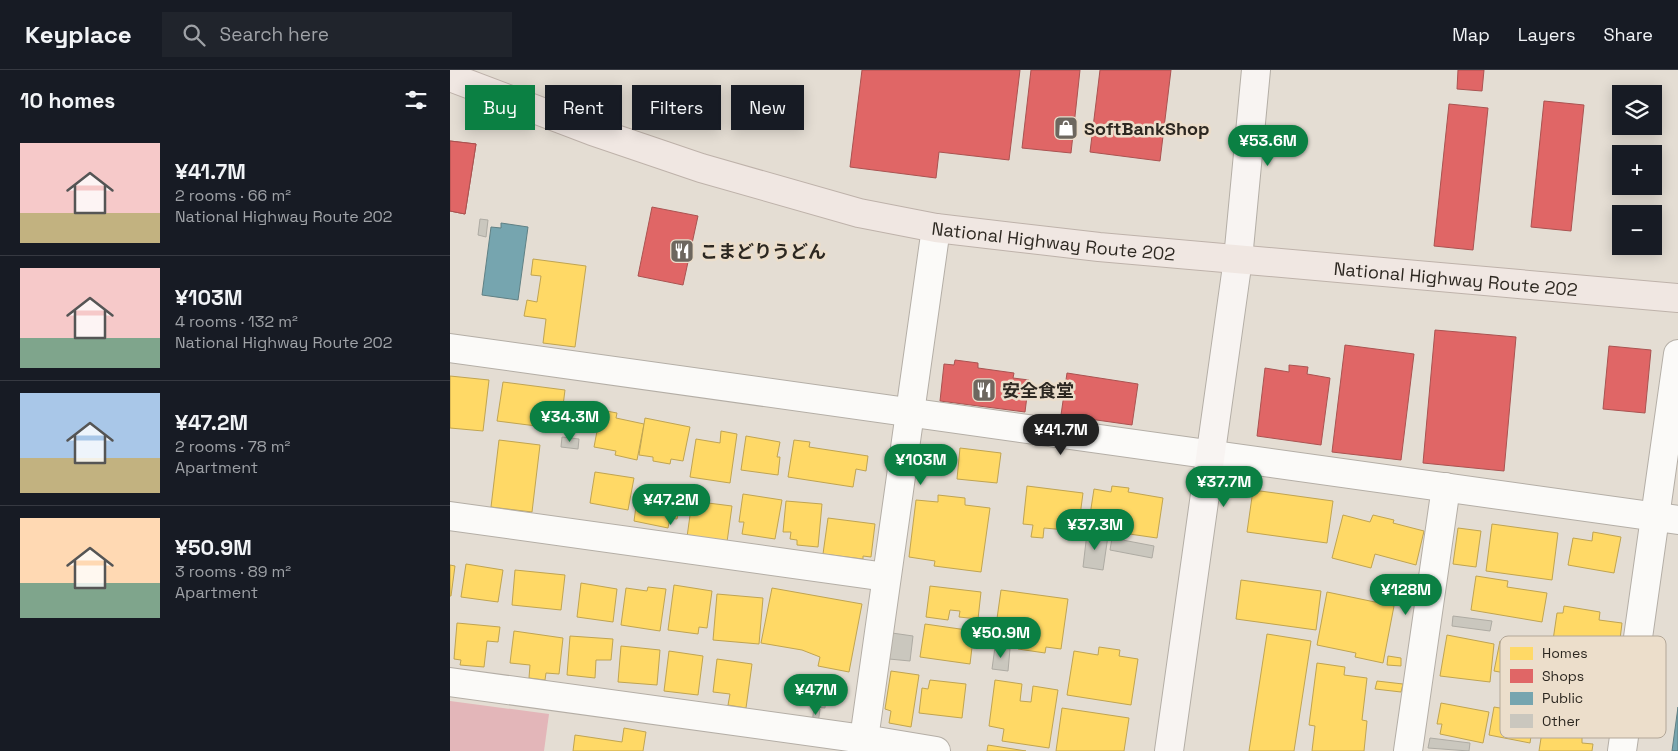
<!DOCTYPE html>
<meta charset="utf-8">
<style>
body{margin:0;font-family:"Space Grotesk","Noto Sans JP",sans-serif;background:#20242c;color:#f1f3f6;height:100vh;display:flex;flex-direction:column;font-size:19px;white-space:nowrap}
*{box-sizing:border-box;margin:0}
p{font-size:16px;color:#9ea1a6}
.icon{flex:none;width:28px;height:28px;fill:none;stroke:currentColor;stroke-width:2;stroke-linecap:round;stroke-linejoin:round}
.map{position:relative;flex:1;overflow:hidden}
.details{display:flex;flex-direction:column;background:#171b24;width:450px}
.details>*{flex:none}
.top-card{position:absolute;left:15px;top:15px;width:475px;height:45px;display:flex;gap:10px}
.fabs{position:absolute;left:1162px;top:15px;display:grid;gap:10px}
.fabs a{display:grid;place-items:center;width:50px;height:50px;border-radius:0px;background:#171b24;box-shadow:0 2px 12px #0003;font-size:25px}
.price{position:absolute;translate:-50% -42px;padding:0 11px;border-radius:18px;background:#0b8043;color:#fff;font-size:16px;line-height:32px;filter:drop-shadow(0 1px 2px #0008)}
.price::after{content:'';position:absolute;left:50%;top:30px;width:15px;height:11px;margin-left:-8px;background:inherit;clip-path:polygon(0 0,100% 0,50% 100%)}
.price.selected{background:#222;color:#fff}
ul{padding:0;list-style:none}
li{display:flex;align-items:center;gap:15px;height:125px;padding:0 20px}
li+li{border-top:1px solid #363941}
li span{display:grid;place-items:center;flex:none;width:140px;height:100px;border-radius:0px;color:#555}
li>.icon{margin-inline-start:auto}
span .icon{width:60px;height:60px;fill:#fffc;stroke-width:1}
li b{font-size:21px}
h2{display:flex;justify-content:space-between;align-items:center;height:60px;padding:0 20px;font-size:21px}
.pill{padding:0 18px;border-radius:0px;background:#171b24;box-shadow:0 2px 12px #0003;font-size:18px;line-height:45px}
.pill.selected{background:#0b8043;color:#fff}
header{display:flex;align-items:center;gap:30px;box-sizing:border-box;height:70px;padding:0 25px;background:#171b24;border-bottom:1px solid #363941}
header strong{font-size:24px}
nav{display:flex;gap:28px;margin-inline-start:auto;font-size:18px}
.search{width:350px;height:45px;background:#20242c;display:flex;align-items:center;gap:12px;box-sizing:border-box;padding:0 18px;border-radius:0px;color:#9ea1a6;font-size:19px}
main{display:flex;flex:1;min-height:0}
.map>svg:first-child{display:block}
.green{fill:#e3b6b9}
.homes{fill:#ffd966;stroke:#c0a451}
.shops{fill:#e06666;stroke:#aa5351}
.public{fill:#76a5af;stroke:#608084}
.building{fill:#cac7be;stroke:#aeaba3}
.lines{fill:none;stroke-linecap:round;stroke-linejoin:round}
.street-casing{stroke:#b4aea6;stroke-width:30}
.secondary-casing{stroke:#b4aea6;stroke-width:30}
.highway-casing{stroke:#beb2aa;stroke-width:30}
.street{stroke:#fbfaf8;stroke-width:28}
.secondary{stroke:#f8f4f2;stroke-width:28}
.highway{stroke:#f0e7e2;stroke-width:28}
.labels{text-anchor:middle;dominant-baseline:central;stroke-width:5;stroke-linejoin:round;paint-order:stroke}
.poi-label{font-size:18px;font-weight:bold;fill:#2d2821;stroke:#ecdecb;text-anchor:start}
.street-label{font-size:18px;fill:#2d2821;stroke:#ecdecb}
.key{fill:#ecdecb;stroke:#b3a798;stroke-width:1}
.key-label{font-size:14px;fill:#2d2821}
</style>
<header>
<strong>Keyplace</strong>
<div class="search"><svg class="icon" aria-label="search" viewBox="0 0 24 24"><circle cx="10" cy="10" r="6"/><path d="M15 15l6 6"/></svg>Search here</div>
<nav><a>Map</a><a>Layers</a><a>Share</a></nav>
</header>
<main>
<section class="details">
<h2>10 homes<svg class="icon" aria-label="filters" viewBox="0 0 24 24"><path d="M4 7h16M4 17h16"/><circle cx="9" cy="7" r="2"/><circle cx="15" cy="17" r="2"/></svg></h2>
<ul>
<li><span style="background:linear-gradient(#f6c9c9 70%,#c2b280 0)"><svg class="icon" aria-label="home" viewBox="0 0 24 24"><path d="M3 11l9-7 9 7M6 9v11h12V9"/></svg></span><div><b>¥41.7M</b><p>2 rooms · 66 m²</p><p>National Highway Route 202</p></div></li>
<li><span style="background:linear-gradient(#f6c9c9 70%,#7fa58c 0)"><svg class="icon" aria-label="home" viewBox="0 0 24 24"><path d="M3 11l9-7 9 7M6 9v11h12V9"/></svg></span><div><b>¥103M</b><p>4 rooms · 132 m²</p><p>National Highway Route 202</p></div></li>
<li><span style="background:linear-gradient(#a9c7e8 65%,#c2b280 0)"><svg class="icon" aria-label="home" viewBox="0 0 24 24"><path d="M3 11l9-7 9 7M6 9v11h12V9"/></svg></span><div><b>¥47.2M</b><p>2 rooms · 78 m²</p><p>Apartment</p></div></li>
<li><span style="background:linear-gradient(#ffd9b3 65%,#7fa58c 0)"><svg class="icon" aria-label="home" viewBox="0 0 24 24"><path d="M3 11l9-7 9 7M6 9v11h12V9"/></svg></span><div><b>¥50.9M</b><p>3 rooms · 89 m²</p><p>Apartment</p></div></li>
</ul>
</section>
<div class="map">
<svg width="1228" height="681" viewBox="0 0 1228 681">
<rect width="100%" height="100%" fill="#e4ddd3"/>
<polygon class="green" points="0,631 99,644 94,681 0,681"/>
<g class="homes">
<polygon points="83,189 136,196 125,277 93,273 96,249 74,246 77,230 87,232 91,206 81,205"/>
<polygon points="0,306 39,310 33,361 0,358"/>
<polygon points="53,312 115,320 110,359 47,351"/>
<polygon points="151,340 167,343 166,348 194,354 187,390 165,385 166,381 144,377"/>
<polygon points="195,348 240,357 233,391 221,389 220,394 203,391 203,387 189,385"/>
<polygon points="271,361 287,364 280,413 240,407 246,369 270,373"/>
<polygon points="296,366 330,372 327,387 330,387 328,405 291,400"/>
<polygon points="49,370 90,375 82,442 41,437"/>
<polygon points="344,370 360,372 359,377 418,386 416,401 406,399 403,417 338,407"/>
<polygon points="510,378 551,383 547,413 507,409"/>
<polygon points="145,402 184,408 178,440 140,433"/>
<polygon points="210,415 234,419 227,449 220,448 218,458 184,451 188,422 208,424"/>
<polygon points="577,416 633,423 628,461 594,458 593,468 581,467 583,455 573,454"/>
<polygon points="662,416 679,418 678,422 713,428 707,468 638,458 644,419 661,422"/>
<polygon points="803,420 883,431 877,473 797,462"/>
<polygon points="293,424 332,430 325,469 292,464 294,452 289,452"/>
<polygon points="488,425 515,428 515,435 540,438 531,502 484,496 485,491 459,487 466,430 488,432"/>
<polygon points="242,431 282,436 277,472 237,467"/>
<polygon points="336,431 372,434 368,477 347,475 347,470 340,469 341,462 333,462"/>
<polygon points="893,445 920,452 923,445 944,450 943,453 974,461 966,495 925,484 921,498 882,488"/>
<polygon points="378,448 425,454 421,487 413,486 413,489 373,484"/>
<polygon points="1042,454 1108,463 1102,510 1036,501"/>
<polygon points="1008,458 1031,461 1026,497 1003,494"/>
<polygon points="1143,462 1171,467 1164,503 1118,495 1123,468 1142,471"/>
<polygon points="16,494 53,500 48,532 11,527"/>
<polygon points="0,495 5,496 1,526 0,526"/>
<polygon points="65,500 115,505 111,540 62,535"/>
<polygon points="1026,506 1058,511 1057,517 1097,523 1092,552 1021,540"/>
<polygon points="791,510 871,521 866,560 786,549"/>
<polygon points="131,513 167,519 163,552 127,547"/>
<polygon points="224,515 262,521 257,558 249,557 248,564 218,560"/>
<polygon points="480,516 531,522 528,549 509,547 510,541 500,540 498,550 476,547"/>
<polygon points="198,517 216,519 210,561 171,555 176,518 197,521"/>
<polygon points="322,518 412,534 399,602 368,596 370,587 352,580 311,573"/>
<polygon points="551,520 618,529 611,579 596,577 595,583 568,579 569,573 544,570"/>
<polygon points="877,522 944,536 933,593 905,587 906,583 867,575"/>
<polygon points="267,524 313,528 309,574 263,570"/>
<polygon points="1114,536 1150,542 1149,550 1172,553 1168,586 1102,577 1107,543 1113,543"/>
<polygon points="7,553 50,557 48,572 37,571 34,597 10,595 11,590 4,589"/>
<polygon points="475,554 524,561 520,594 470,587"/>
<polygon points="64,561 113,568 109,604 96,603 95,610 79,608 80,595 60,593"/>
<polygon points="817,564 861,571 844,681 799,681"/>
<polygon points="997,565 1044,574 1040,612 990,606"/>
<polygon points="120,566 163,569 161,590 146,590 145,608 117,605"/>
<polygon points="1050,571 1092,579 1084,616 1071,613 1072,606 1044,601"/>
<polygon points="171,576 210,580 207,615 168,612"/>
<polygon points="649,577 670,580 669,586 688,589 681,635 617,625 624,581 648,585"/>
<polygon points="219,581 253,586 248,625 214,621"/>
<polygon points="938,586 951,588 951,596 937,595"/>
<polygon points="267,589 302,594 296,638 278,635 280,624 263,622"/>
<polygon points="867,593 895,597 894,605 917,608 912,650 917,651 914,681 862,681 865,656 859,655"/>
<polygon points="441,601 469,605 461,657 439,653 441,641 435,639"/>
<polygon points="480,610 516,614 512,648 469,643 472,618 478,619"/>
<polygon points="545,610 572,614 570,631 581,632 583,616 608,620 599,678 552,671 554,659 539,656"/>
<polygon points="927,611 953,614 951,622 925,619"/>
<polygon points="991,633 1039,642 1033,673 990,664 992,654 987,654"/>
<polygon points="1063,635 1085,639 1080,673 1039,665 1044,637 1062,640"/>
<polygon points="612,638 679,648 674,681 606,681"/>
<polygon points="174,658 196,662 193,681 123,681 125,665 172,672"/>
<polygon points="1092,662 1132,667 1132,673 1143,674 1142,681 1089,681"/>
<polygon points="538,675 576,681 537,681"/>
</g>
<g class="shops">
<polygon points="412,0 570,0 559,90 489,82 486,108 400,97"/>
<polygon points="581,0 630,0 621,83 572,78"/>
<polygon points="650,0 721,0 710,91 640,82"/>
<polygon points="1008,0 1034,0 1032,21 1007,19"/>
<polygon points="1094,31 1134,35 1121,161 1081,157"/>
<polygon points="999,34 1038,38 1023,180 984,176"/>
<polygon points="0,71 26,74 15,144 0,141"/>
<polygon points="0,71 26,74 15,144 0,141"/>
<polygon points="202,137 248,146 233,215 188,206"/>
<polygon points="985,260 1066,267 1054,401 973,393"/>
<polygon points="895,275 964,284 951,390 882,382"/>
<polygon points="1159,276 1201,280 1195,343 1153,339"/>
<polygon points="505,290 528,293 528,298 564,303 563,308 579,310 575,342 490,331 494,294 504,295"/>
<polygon points="839,295 858,297 857,304 880,308 871,375 807,366 815,298 839,302"/>
<polygon points="617,303 688,314 682,355 611,345"/>
</g>
<g class="public">
<polygon points="51,153 78,157 68,230 32,225 41,157 51,158"/>
<polygon points="1228,637 1228,681 1222,681"/>
</g>
<g class="building">
<polygon points="30,149 38,150 36,167 28,165"/>
<polygon points="112,367 129,369 128,379 111,377"/>
<polygon points="637,463 658,466 653,500 633,497"/>
<polygon points="662,468 704,476 702,488 660,480"/>
<polygon points="1003,546 1042,551 1040,561 1002,556"/>
<polygon points="442,563 463,566 460,591 439,589"/>
<polygon points="545,577 560,579 558,601 542,599"/>
<polygon points="368,612 377,613 375,638 366,637"/>
<polygon points="364,638 370,639 368,654 362,653"/>
<polygon points="980,668 1020,673 1019,681 978,678"/>
</g>
<g class="lines">
<g class="street-casing">
<g id="street">
<path d="M0,278c409,58 818,116 1228,172"/>
<polyline points="0,446 436,507"/>
<polyline points="0,612 414,669 486,681"/>
<polyline points="414,669 486,158"/>
<polyline points="958,681 996,417"/>
<polyline points="1172,681 1228,284"/>
</g>
</g>
<g class="secondary-casing">
<polyline id="secondary" points="719,681 788,189 806,0"/>
</g>
<g class="highway-casing">
<g id="highway">
<path id="s1" d="M0,7l142,54 109,37 158,45 77,15 163,19 579,51"/>
</g>
</g>
<use href="#street" class="street"/>
<use href="#secondary" class="secondary"/>
<use href="#highway" class="highway"/>
</g>
<defs>
<g id="shop-square" transform="scale(1.25)"><rect x="-9" y="-9" width="18" height="18" rx="4" fill="#6d675f" stroke="#ecdecb"/><path d="M-5-2.5h2.3a2.7 3.5 0 0 1 5.4 0H5L5.5 6h-11ZM-1.5-2.5h3a1.5 2.3 0 0 0-3 0Z" fill="#fff"/></g>
<g id="restaurant-square" transform="scale(1.25)"><rect x="-9" y="-9" width="18" height="18" rx="4" fill="#6d675f" stroke="#ecdecb"/><path d="M-5-6h1v4h1v-4h1v4h1v-4h1v5L-1.5 .5V6h-2V.5L-5-1ZM5-6V6H3V1.5H1.5Q1.5-4 5-6Z" fill="#fff"/></g>
</defs>
<g fill-rule="evenodd">
<use href="#shop-square" x="616" y="58"/>
<use href="#restaurant-square" x="232" y="181"/>
<use href="#restaurant-square" x="534" y="320"/>
</g>
<g class="labels">
<g class="poi-label">
<text x="634" y="58">SoftBankShop</text>
<text x="250" y="181">こまどりうどん</text>
<text x="552" y="320">安全食堂</text>
</g>
<g class="street-label">
<text stroke="none"><textPath href="#s1" startOffset="628">National Highway Route 202</textPath></text>
<text stroke="none"><textPath href="#s1" startOffset="1032">National Highway Route 202</textPath></text>
</g>
</g>
<rect x="1050" y="566" width="166" height="102" rx="8" class="key"/>
<rect x="1060" y="577" width="23" height="13" fill="#ffd966"/>
<rect x="1060" y="599" width="23" height="14" fill="#e06666"/>
<rect x="1060" y="622" width="23" height="13" fill="#76a5af"/>
<rect x="1060" y="644" width="23" height="14" fill="#cac7be"/>
<g class="key-label">
<text x="1092" y="588">Homes</text>
<text x="1092" y="611">Shops</text>
<text x="1092" y="633">Public</text>
<text x="1092" y="656">Other</text>
</g>
</svg>
<div class="fabs">
<a><svg class="icon" aria-label="layers" viewBox="0 0 24 24"><path d="M12 4l9 5-9 5-9-5zM3 14l9 5 9-5"/></svg></a>
<a>+</a>
<a>−</a>
</div>
<b class="price" style="left:818px;top:97px">¥53.6M</b>
<b class="price" style="left:120px;top:373px">¥34.3M</b>
<b class="price selected" style="left:611px;top:386px">¥41.7M</b>
<b class="price" style="left:471px;top:416px">¥103M</b>
<b class="price" style="left:774px;top:438px">¥37.7M</b>
<b class="price" style="left:221px;top:456px">¥47.2M</b>
<b class="price" style="left:645px;top:481px">¥37.3M</b>
<b class="price" style="left:956px;top:546px">¥128M</b>
<b class="price" style="left:551px;top:589px">¥50.9M</b>
<b class="price" style="left:366px;top:646px">¥47M</b>
<div class="top-card">
<a class="pill selected">Buy</a>
<a class="pill">Rent</a>
<a class="pill">Filters</a>
<a class="pill">New</a>
</div>
</div>
</main>
